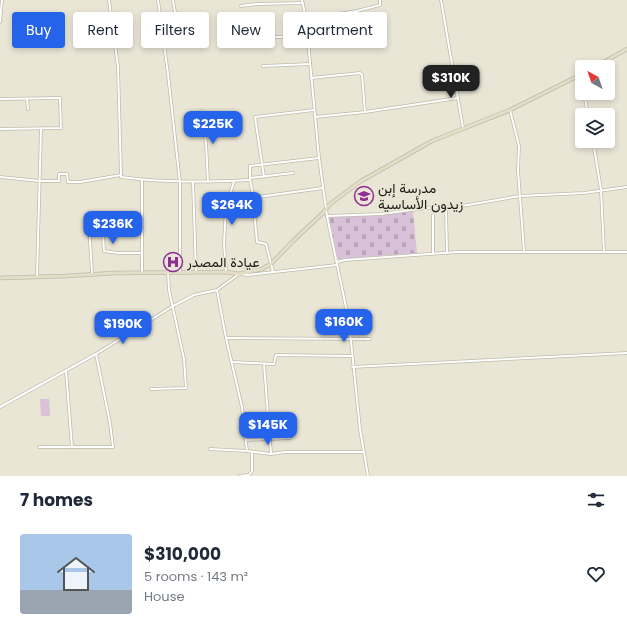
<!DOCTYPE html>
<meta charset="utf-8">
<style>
body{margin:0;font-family:Poppins,Vazirmatn,sans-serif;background:#f2f2f3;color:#1f2937;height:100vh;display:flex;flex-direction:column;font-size:15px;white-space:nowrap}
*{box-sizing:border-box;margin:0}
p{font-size:13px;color:#747a83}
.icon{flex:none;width:22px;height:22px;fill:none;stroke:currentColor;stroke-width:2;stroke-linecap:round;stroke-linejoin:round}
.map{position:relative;height:476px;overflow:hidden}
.side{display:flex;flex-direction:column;background:#fff;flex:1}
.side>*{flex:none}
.guide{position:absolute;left:12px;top:12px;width:400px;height:36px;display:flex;gap:8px}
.needle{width:26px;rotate:320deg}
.fabs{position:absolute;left:575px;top:60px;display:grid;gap:8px}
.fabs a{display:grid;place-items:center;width:40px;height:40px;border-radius:4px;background:#fff;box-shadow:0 2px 6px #0003;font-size:20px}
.price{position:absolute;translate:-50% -34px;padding:0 9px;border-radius:8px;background:#2563eb;color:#fff;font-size:13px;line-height:26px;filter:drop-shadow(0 1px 2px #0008)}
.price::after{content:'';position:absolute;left:50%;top:24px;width:12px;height:9px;margin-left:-6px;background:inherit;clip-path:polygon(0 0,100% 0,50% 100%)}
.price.current{background:#222;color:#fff}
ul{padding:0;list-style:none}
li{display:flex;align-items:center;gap:12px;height:100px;padding:0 20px}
li span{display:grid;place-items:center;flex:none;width:112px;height:80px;border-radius:4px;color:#555}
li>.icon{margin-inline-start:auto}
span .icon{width:48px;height:48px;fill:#fffc;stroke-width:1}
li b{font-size:17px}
h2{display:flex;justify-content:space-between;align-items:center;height:48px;padding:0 20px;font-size:17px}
.chip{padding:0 14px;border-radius:4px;background:#fff;box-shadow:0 2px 6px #0003;font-size:14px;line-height:36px}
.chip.current{background:#2563eb;color:#fff}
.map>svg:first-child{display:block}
.green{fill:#dac1da}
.cemetery{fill:url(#cemetery-stones)}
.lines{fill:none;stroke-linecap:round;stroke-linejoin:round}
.street-casing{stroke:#bebbab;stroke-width:3.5}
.secondary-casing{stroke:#bebbab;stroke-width:4.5}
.street{stroke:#fff;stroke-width:2}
.secondary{stroke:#e3dec5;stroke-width:3}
.labels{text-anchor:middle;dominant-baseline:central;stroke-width:3;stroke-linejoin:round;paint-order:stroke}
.poi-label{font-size:14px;fill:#1b1a14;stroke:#e9e6d6;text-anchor:start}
</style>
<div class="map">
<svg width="627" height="476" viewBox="0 0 627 476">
<defs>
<pattern id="cemetery-stones" width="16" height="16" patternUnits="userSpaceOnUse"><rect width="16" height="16" fill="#dac1da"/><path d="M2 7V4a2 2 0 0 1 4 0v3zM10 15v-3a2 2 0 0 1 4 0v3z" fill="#baa5ba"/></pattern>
</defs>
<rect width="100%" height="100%" fill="#e9e6d6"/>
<polygon class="green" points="40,399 49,399 50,416 41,416"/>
<polygon class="cemetery" points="413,211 417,253 338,259 329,217 386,214"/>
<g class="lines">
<g class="street-casing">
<g id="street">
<polyline points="109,0 118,67 121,175"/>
<polyline points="158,0 168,74 180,183 180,273"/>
<polyline points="173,0 180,42"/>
<polyline points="302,0 306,19 319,158 327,216 349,322 360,429 368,476"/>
<polyline points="441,0 463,128"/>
<polyline points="241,6 257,4 303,3"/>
<polyline points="306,19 357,11 380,5 380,0"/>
<polyline points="0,22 2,0"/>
<polyline points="161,24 176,22"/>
<polyline points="267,38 265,28 263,24 250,25 247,28 250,38 308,36"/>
<polyline points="263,66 310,64"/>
<polyline points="580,76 582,85"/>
<polyline points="311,78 360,73 362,75 365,112"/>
<polyline points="584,93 588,115"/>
<polyline points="0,99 60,98 61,128 0,129"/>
<polyline points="27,99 28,109"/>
<polyline points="510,110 519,146 518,171 524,251"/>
<polyline points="201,111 206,143 208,182"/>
<polyline points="315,117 365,112 458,98"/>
<polyline points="593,141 601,190 604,252"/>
<polyline points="319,158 250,166 250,180 253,195 258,197 323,188"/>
<path d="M121,175v2c43,6 85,5 129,3"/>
<polyline points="0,177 40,181 59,181 59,174 67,174 68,182 80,182 121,175"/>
<polyline points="264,177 255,117 314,110"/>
<polyline points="250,178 293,173"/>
<polyline points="193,182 196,272"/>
<polyline points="255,195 253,200 257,242 266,244 273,272"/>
<polyline points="446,208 447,253"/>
<polyline points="433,215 433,253"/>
<polyline points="327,216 381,214 427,208 456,207 520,196 584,193 627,187"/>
<polyline points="102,219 104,251 118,253 141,253"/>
<polyline points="89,225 92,273"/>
<polyline points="337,262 345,260 457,252 627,252"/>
<polyline points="142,272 142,180"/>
<polyline points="226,272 224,243 226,207 234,181"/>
<polyline points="37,277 41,129"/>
<polyline points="217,290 226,338 242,407 247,451 271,454 285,452 364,452"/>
<polyline points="226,338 370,339"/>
<polyline points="232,362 274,364 276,355 352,356"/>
<polyline points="264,364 271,454"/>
<polyline points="352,367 627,353"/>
<polyline points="66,371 72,447"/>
<polyline points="151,389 186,388 184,359 169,290 168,273"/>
<polyline points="0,407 96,354 173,306 194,295 217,290 239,274 248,275 337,265"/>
<polyline points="246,440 290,438"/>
<polyline points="39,447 113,447 110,423 96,354"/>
<polyline points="210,449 247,451"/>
<polyline points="240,476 249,475 252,471 252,452"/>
</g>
</g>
<g class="secondary-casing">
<g id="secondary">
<polyline points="595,67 627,49"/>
<polyline points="0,278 65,276 115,273 226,272 239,274 262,269 271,264 293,241 323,213 330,204 361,181 432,141 510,110 582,74"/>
</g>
</g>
<use href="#street" class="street"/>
<use href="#secondary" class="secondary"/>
</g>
<defs>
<g id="school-ring" transform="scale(1)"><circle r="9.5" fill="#e9e6d6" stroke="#902d94" stroke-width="1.5"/><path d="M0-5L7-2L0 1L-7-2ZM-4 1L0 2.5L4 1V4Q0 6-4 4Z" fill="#902d94"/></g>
<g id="hospital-ring" transform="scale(1)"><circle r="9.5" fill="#e9e6d6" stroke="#902d94" stroke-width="1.5"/><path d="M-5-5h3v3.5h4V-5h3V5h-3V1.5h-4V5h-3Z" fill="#902d94"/></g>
</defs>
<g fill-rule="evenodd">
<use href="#school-ring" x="364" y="196"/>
<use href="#hospital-ring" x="173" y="262"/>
</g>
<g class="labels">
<g class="poi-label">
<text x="378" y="188">مدرسة إبن<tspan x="378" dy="16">زيدون الأساسية</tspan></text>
<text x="187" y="262">عيادة المصدر</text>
</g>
</g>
</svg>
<div class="fabs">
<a><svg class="needle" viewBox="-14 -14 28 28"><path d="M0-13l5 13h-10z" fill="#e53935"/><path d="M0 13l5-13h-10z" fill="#747a83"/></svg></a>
<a><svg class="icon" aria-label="layers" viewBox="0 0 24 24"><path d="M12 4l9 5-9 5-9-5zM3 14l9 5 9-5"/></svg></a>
</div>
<b class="price current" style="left:451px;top:99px">$310K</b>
<b class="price" style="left:213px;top:145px">$225K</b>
<b class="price" style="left:232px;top:226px">$264K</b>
<b class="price" style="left:113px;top:245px">$236K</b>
<b class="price" style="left:344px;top:343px">$160K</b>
<b class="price" style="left:123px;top:345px">$190K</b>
<b class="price" style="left:268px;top:446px">$145K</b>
<div class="guide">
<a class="chip current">Buy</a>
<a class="chip">Rent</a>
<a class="chip">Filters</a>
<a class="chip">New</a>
<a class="chip">Apartment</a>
</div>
</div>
<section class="side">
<h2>7 homes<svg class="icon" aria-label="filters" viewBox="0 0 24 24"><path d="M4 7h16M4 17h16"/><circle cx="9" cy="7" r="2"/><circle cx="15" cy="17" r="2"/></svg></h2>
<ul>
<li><span style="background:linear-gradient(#a9c7e8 70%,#9aa5b1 0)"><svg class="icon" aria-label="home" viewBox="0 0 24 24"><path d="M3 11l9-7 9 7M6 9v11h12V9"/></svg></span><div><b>$310,000</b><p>5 rooms · 143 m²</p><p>House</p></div><svg class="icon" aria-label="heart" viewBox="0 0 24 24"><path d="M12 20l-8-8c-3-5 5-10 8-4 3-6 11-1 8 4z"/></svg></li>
</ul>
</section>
